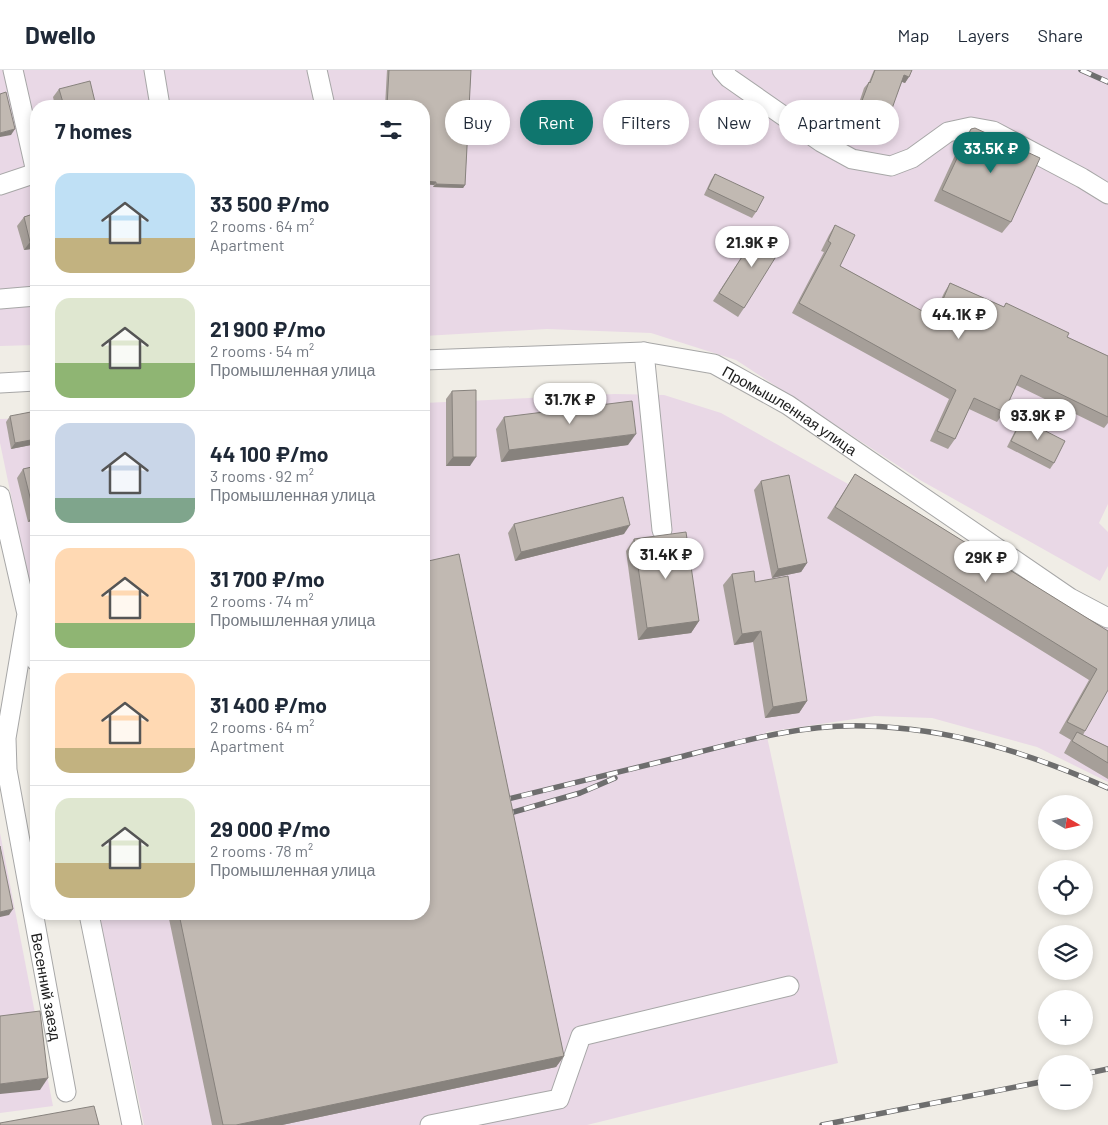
<!DOCTYPE html>
<meta charset="utf-8">
<style>
body{margin:0;font-family:Barlow,sans-serif;background:#f2f2f3;color:#1f2937;height:100vh;display:flex;flex-direction:column;font-size:19px;white-space:nowrap}
*{box-sizing:border-box;margin:0}
p{font-size:16px;color:#747a83}
.icon{flex:none;width:28px;height:28px;fill:none;stroke:currentColor;stroke-width:2;stroke-linecap:round;stroke-linejoin:round}
.map{position:relative;flex:1;overflow:hidden}
.side{position:absolute;left:30px;top:30px;width:400px;height:820px;display:flex;flex-direction:column;background:#fff;border-radius:20px;box-shadow:0 2px 8px #0003}
.side>*{flex:none}
.top-card{position:absolute;left:445px;top:30px;width:475px;height:45px;display:flex;gap:10px}
.needle{width:32px;rotate:99deg}
.controls{position:absolute;left:1038px;top:725px;display:grid;gap:10px}
.controls a{display:grid;place-items:center;width:55px;height:55px;border-radius:50%;background:#fff;box-shadow:0 2px 8px #0003;font-size:25px}
.price{position:absolute;translate:-50% -42px;padding:0 11px;border-radius:18px;background:#fff;color:#222;font-size:16px;line-height:32px;filter:drop-shadow(0 1px 2px #0008)}
.price::after{content:'';position:absolute;left:50%;top:30px;width:15px;height:11px;margin-left:-8px;background:inherit;clip-path:polygon(0 0,100% 0,50% 100%)}
.price.selected{background:#0f766e;color:#fff}
ul{padding:0;list-style:none}
li{display:flex;align-items:center;gap:15px;height:125px;padding:0 25px}
li+li{border-top:1px solid #e0e1e3}
li span{display:grid;place-items:center;flex:none;width:140px;height:100px;border-radius:15px;color:#555}
li>.icon{margin-inline-start:auto}
span .icon{width:60px;height:60px;fill:#fffc;stroke-width:1}
li b{font-size:21px}
h2{display:flex;justify-content:space-between;align-items:center;height:60px;padding:0 25px;font-size:21px}
.chip{padding:0 18px;border-radius:22px;background:#fff;box-shadow:0 2px 8px #0003;font-size:18px;line-height:45px}
.chip.selected{background:#0f766e;color:#fff}
header{display:flex;align-items:center;gap:30px;box-sizing:border-box;height:70px;padding:0 25px;background:#fff;border-bottom:1px solid #e0e1e3}
header strong{font-size:24px}
nav{display:flex;gap:28px;margin-inline-start:auto;font-size:18px}
.map>svg:first-child{display:block}
.industrial{fill:#e9d8e6}
.lines{fill:none;stroke-linecap:round;stroke-linejoin:round}
.minor-casing{stroke:#a7a7a7;stroke-width:21}
.minor{stroke:#fff;stroke-width:19}
.rail-casing{stroke:#6e6e6e;stroke-width:5.5}
.rail{stroke:#fff;stroke-width:4;stroke-dasharray:11;stroke-linecap:butt}
.wall{fill:#a69f99}
.shaded-wall{fill:#87827d}
.building{fill:#c1b9b2;stroke:#87827d}
.labels{text-anchor:middle;dominant-baseline:central;stroke-width:4;stroke-linejoin:round;paint-order:stroke}
.street-label{font-size:15px;fill:#202020;stroke:#fff}
</style>
<header>
<strong>Dwello</strong>
<nav><a>Map</a><a>Layers</a><a>Share</a></nav>
</header>
<div class="map">
<svg width="1108" height="1055" viewBox="0 0 1108 1055">
<rect width="100%" height="100%" fill="#f0ede6"/>
<g class="industrial">
<polygon points="0,0 1108,0 1108,434 1099,453 1108,462 1108,496 1100,511 920,410 736,290 651,263 547,259 424,266 424,36 36,36 36,275 0,276"/>
<polygon points="615,324 664,325 721,343 1108,559 1108,712 1037,677 932,648 875,646 766,662 838,993 587,1055 144,1055 99,844 424,844 424,333"/>
<polygon points="36,348 36,545 0,373 0,349"/>
<polygon points="0,763 53,1036 0,1043"/>
</g>
<g class="lines">
<g class="minor-casing">
<g id="minor">
<polyline points="13,0 36,102"/>
<polyline points="154,0 160,36"/>
<polyline points="317,0 325,36"/>
<polyline points="722,0 729,8 821,72 852,89 891,96 912,88 948,62 971,57 993,61 1082,108 1108,124"/>
<polyline points="0,115 36,103"/>
<polyline points="0,229 36,226"/>
<polyline points="644,282 662,460"/>
<path id="s1" d="M424,290l220,-8 70,12 74,41 282,193 38,20"/>
<polyline points="0,313 36,311"/>
<path id="s2" d="M0,426l27,118 -21,124 1,32 59,322"/>
<polyline points="29,555 36,591"/>
<polyline points="89,844 132,1055"/>
<polyline points="430,1055 559,1029 581,966 789,916"/>
</g>
</g>
<use href="#minor" class="minor"/>
<g class="rail-casing">
<g id="rail">
<polyline points="1081,0 1108,12"/>
<path d="M500,731c62,-15 123,-30 184,-45 58,-15 120,-32 180,-30 87,2 165,27 244,62"/>
<polyline points="503,745 580,723 615,708"/>
<polyline points="1084,1004 1108,999"/>
<polyline points="822,1055 1046,1011"/>
</g>
</g>
<use href="#rail" class="rail"/>
</g>
<g class="wall">
<polygon points="387,0 471,0 465,115 463,118 433,117 434,115 424,114 424,36 385,36"/>
<polygon points="874,0 912,0 905,13 902,12 885,53 856,42 864,18 869,12"/>
<polygon points="59,19 96,36 55,36 53,27"/>
<polygon points="971,59 1011,152 1002,163 934,131 962,70"/>
<polygon points="715,104 756,142 752,148 704,125 711,110"/>
<polygon points="36,143 36,201 31,179 24,180 17,156 24,147"/>
<polygon points="835,155 840,196 933,247 944,223 950,213 1004,237 1006,233 1067,267 1108,286 1108,353 1104,358 1016,315 1004,342 997,352 969,339 955,369 948,379 930,371 949,329 792,243 824,182 821,181 829,165"/>
<polygon points="761,157 744,238 738,247 713,231"/>
<polygon points="452,321 470,396 446,396 446,329"/>
<polygon points="10,346 36,374 11,379 6,352"/>
<polygon points="504,347 628,375 501,392 496,359"/>
<polygon points="1022,349 1054,393 1050,399 1007,377 1018,355"/>
<polygon points="23,399 36,450 28,452 17,408"/>
<polygon points="855,404 1108,561 1085,661 1083,665 1108,677 1108,709 1064,683 1071,670 1059,663 1089,610 827,448"/>
<polygon points="761,411 807,493 801,502 772,508 754,420"/>
<polygon points="514,454 624,464 515,491 508,463"/>
<polygon points="634,469 699,551 691,563 638,570 626,481"/>
<polygon points="732,504 755,512 807,631 799,643 765,648 753,572 734,575 723,515"/>
<polygon points="168,844 424,844 564,986 556,997 282,1055 212,1055"/>
</g>
<g class="shaded-wall">
<polygon points="904,5 909,7 905,13 900,11"/>
<polygon points="860,36 889,47 885,53 856,42"/>
<polygon points="15,59 11,65 0,67 0,63"/>
<polygon points="424,111 436,112 434,115 424,114"/>
<polygon points="436,114 465,115 463,118 433,117"/>
<polygon points="36,170 31,179 24,180 30,172"/>
<polygon points="636,364 628,375 501,392 509,380"/>
<polygon points="36,369 36,374 11,379 15,373"/>
<polygon points="453,387 476,387 470,396 446,396"/>
<polygon points="34,443 36,443 36,450 28,452"/>
<polygon points="630,455 624,464 515,491 521,482"/>
<polygon points="807,493 801,502 772,508 778,499"/>
<polygon points="699,551 691,563 638,570 647,558"/>
<polygon points="761,561 753,572 734,575 742,564"/>
<polygon points="807,631 799,643 765,648 773,637"/>
<polygon points="13,839 9,845 0,847 0,842"/>
<polygon points="564,986 556,997 282,1055 236,1055"/>
<polygon points="48,1008 40,1020 0,1024 0,1014"/>
</g>
<g class="building">
<polygon points="389,0 471,0 465,115 436,114 436,112 424,111 424,36 387,36"/>
<polygon points="875,0 912,0 909,7 904,5 889,47 860,36 869,12 870,13"/>
<polygon points="90,11 96,36 64,36 59,19"/>
<polygon points="6,22 15,59 0,63 0,24"/>
<polygon points="975,58 1040,88 1011,152 942,120 971,59"/>
<polygon points="715,104 764,127 756,142 708,119"/>
<polygon points="36,143 36,170 30,172 24,147"/>
<polygon points="835,155 855,165 840,196 935,248 950,213 1004,237 1006,233 1069,263 1067,267 1108,286 1108,347 1021,305 1004,342 974,328 955,369 937,361 956,320 799,233 831,173 828,171"/>
<polygon points="761,157 785,172 744,238 719,223"/>
<polygon points="476,320 476,387 453,387 452,321"/>
<polygon points="632,331 636,364 509,380 504,347"/>
<polygon points="36,341 36,369 15,373 10,346"/>
<polygon points="1022,349 1065,371 1054,393 1011,371"/>
<polygon points="36,396 36,443 34,443 23,399"/>
<polygon points="855,404 1108,561 1108,620 1085,661 1067,652 1097,599 835,437"/>
<polygon points="789,405 807,493 778,499 761,411"/>
<polygon points="623,427 630,455 521,482 514,454"/>
<polygon points="686,462 699,551 647,558 634,469"/>
<polygon points="459,484 564,986 236,1055 223,1055 179,844 424,844 424,492"/>
<polygon points="754,501 755,512 788,506 807,631 773,637 761,561 742,564 732,504"/>
<polygon points="1077,662 1108,677 1108,693 1072,671"/>
<polygon points="0,776 13,839 0,842"/>
<polygon points="40,941 48,1008 0,1014 0,946"/>
<polygon points="94,1036 99,1055 0,1055 0,1053"/>
</g>
<g class="labels">
<g class="street-label">
<text stroke="none"><textPath href="#s1" startOffset="380">Промышленная улица</textPath></text>
<text stroke="none"><textPath href="#s2" startOffset="499">Весенний заезд</textPath></text>
</g>
</g>
</svg>
<div class="controls">
<a><svg class="needle" viewBox="-14 -14 28 28"><path d="M0-13l5 13h-10z" fill="#e53935"/><path d="M0 13l5-13h-10z" fill="#747a83"/></svg></a>
<a><svg class="icon" aria-label="locate" viewBox="0 0 24 24"><circle cx="12" cy="12" r="6"/><path d="M12 2v4M12 18v4M2 12h4M18 12h4"/></svg></a>
<a><svg class="icon" aria-label="layers" viewBox="0 0 24 24"><path d="M12 4l9 5-9 5-9-5zM3 14l9 5 9-5"/></svg></a>
<a>+</a>
<a>−</a>
</div>
<b class="price selected" style="left:991px;top:104px">33.5K ₽</b>
<b class="price" style="left:752px;top:198px">21.9K ₽</b>
<b class="price" style="left:959px;top:270px">44.1K ₽</b>
<b class="price" style="left:570px;top:355px">31.7K ₽</b>
<b class="price" style="left:1038px;top:371px">93.9K ₽</b>
<b class="price" style="left:666px;top:510px">31.4K ₽</b>
<b class="price" style="left:986px;top:513px">29K ₽</b>
<div class="top-card">
<a class="chip">Buy</a>
<a class="chip selected">Rent</a>
<a class="chip">Filters</a>
<a class="chip">New</a>
<a class="chip">Apartment</a>
</div>
<section class="side">
<h2>7 homes<svg class="icon" aria-label="filters" viewBox="0 0 24 24"><path d="M4 7h16M4 17h16"/><circle cx="9" cy="7" r="2"/><circle cx="15" cy="17" r="2"/></svg></h2>
<ul>
<li><span style="background:linear-gradient(#bfe0f5 65%,#c2b280 0)"><svg class="icon" aria-label="home" viewBox="0 0 24 24"><path d="M3 11l9-7 9 7M6 9v11h12V9"/></svg></span><div><b>33 500 ₽/mo</b><p>2 rooms · 64 m²</p><p>Apartment</p></div></li>
<li><span style="background:linear-gradient(#dfe7d0 65%,#8fb573 0)"><svg class="icon" aria-label="home" viewBox="0 0 24 24"><path d="M3 11l9-7 9 7M6 9v11h12V9"/></svg></span><div><b>21 900 ₽/mo</b><p>2 rooms · 54 m²</p><p>Промышленная улица</p></div></li>
<li><span style="background:linear-gradient(#c9d6e8 75%,#7fa58c 0)"><svg class="icon" aria-label="home" viewBox="0 0 24 24"><path d="M3 11l9-7 9 7M6 9v11h12V9"/></svg></span><div><b>44 100 ₽/mo</b><p>3 rooms · 92 m²</p><p>Промышленная улица</p></div></li>
<li><span style="background:linear-gradient(#ffd9b3 75%,#8fb573 0)"><svg class="icon" aria-label="home" viewBox="0 0 24 24"><path d="M3 11l9-7 9 7M6 9v11h12V9"/></svg></span><div><b>31 700 ₽/mo</b><p>2 rooms · 74 m²</p><p>Промышленная улица</p></div></li>
<li><span style="background:linear-gradient(#ffd9b3 75%,#c2b280 0)"><svg class="icon" aria-label="home" viewBox="0 0 24 24"><path d="M3 11l9-7 9 7M6 9v11h12V9"/></svg></span><div><b>31 400 ₽/mo</b><p>2 rooms · 64 m²</p><p>Apartment</p></div></li>
<li><span style="background:linear-gradient(#dfe7d0 65%,#c2b280 0)"><svg class="icon" aria-label="home" viewBox="0 0 24 24"><path d="M3 11l9-7 9 7M6 9v11h12V9"/></svg></span><div><b>29 000 ₽/mo</b><p>2 rooms · 78 m²</p><p>Промышленная улица</p></div></li>
</ul>
</section>
</div>
